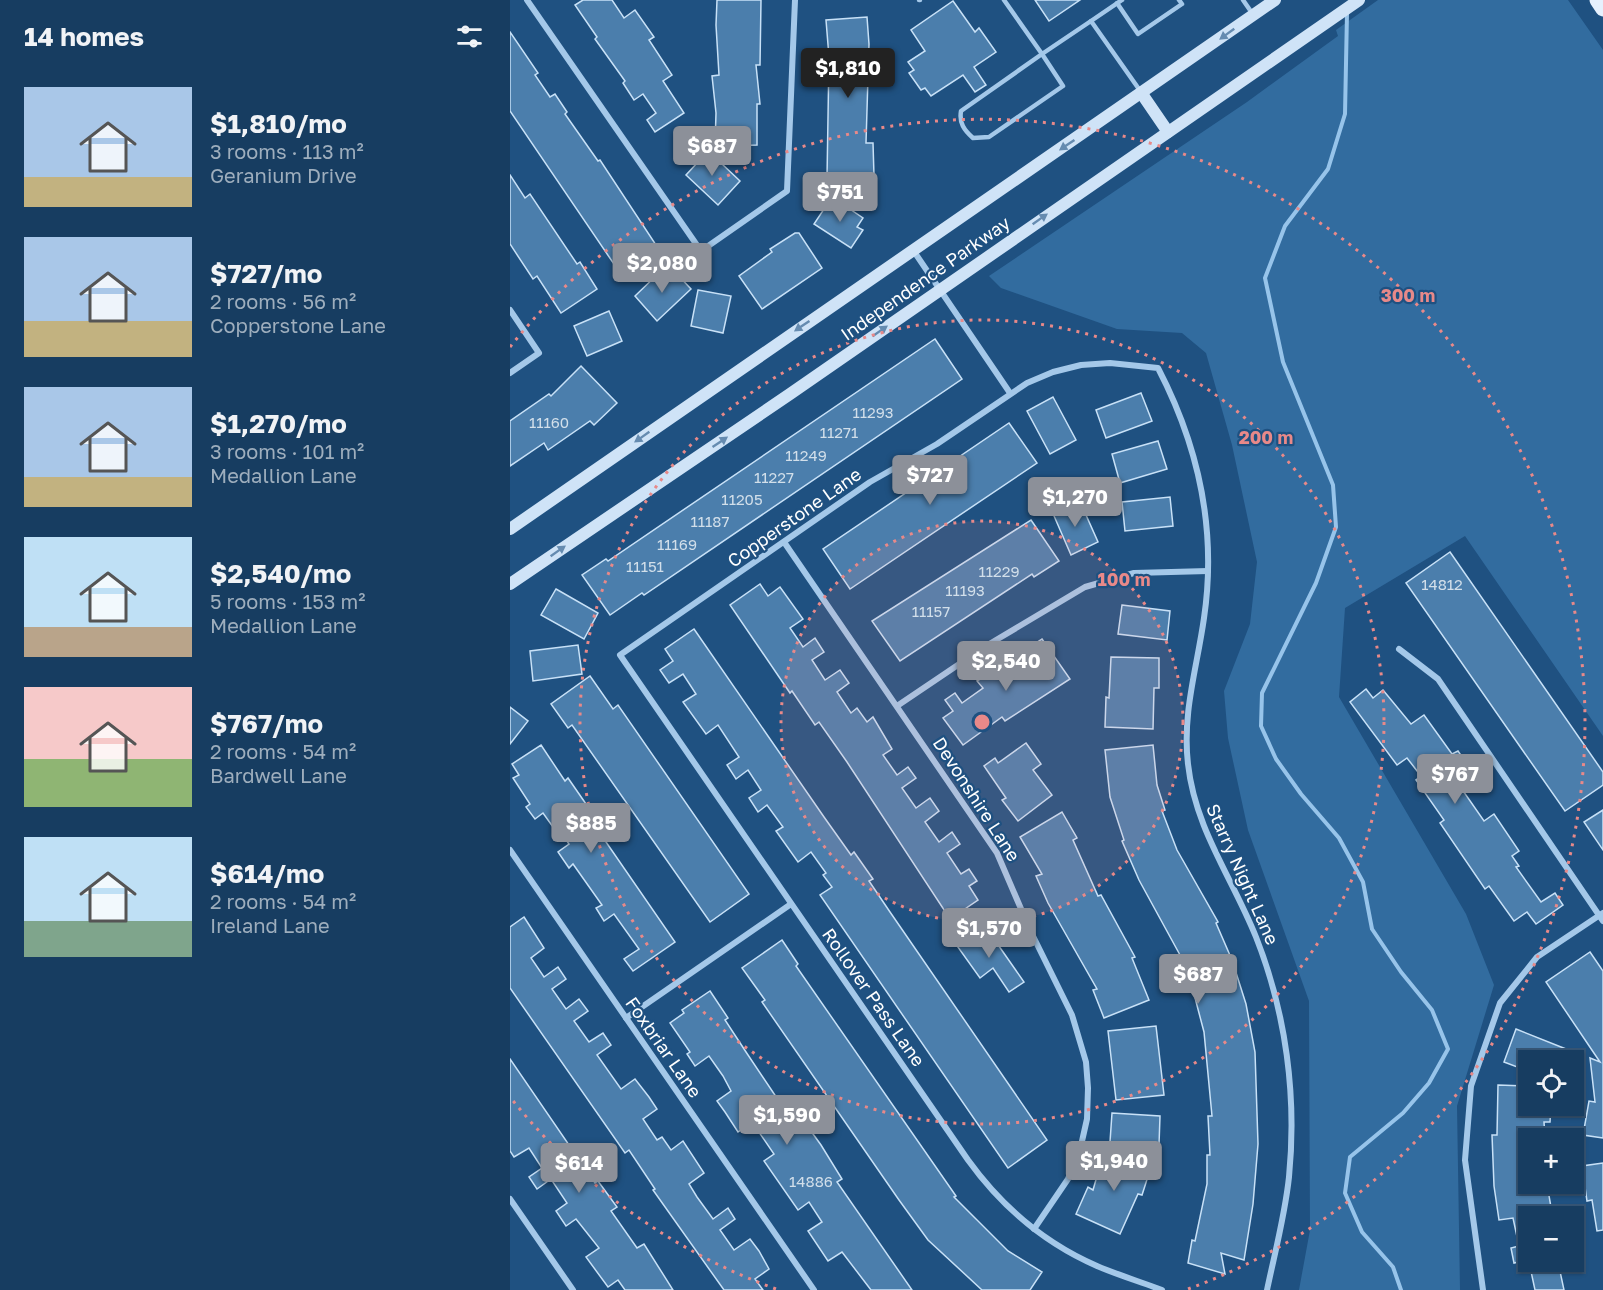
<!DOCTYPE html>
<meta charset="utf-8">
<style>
body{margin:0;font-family:"Golos Text",sans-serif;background:#24486a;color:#f1f3f6;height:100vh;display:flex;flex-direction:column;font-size:22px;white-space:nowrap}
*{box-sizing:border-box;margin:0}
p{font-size:20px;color:#9eaebd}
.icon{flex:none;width:33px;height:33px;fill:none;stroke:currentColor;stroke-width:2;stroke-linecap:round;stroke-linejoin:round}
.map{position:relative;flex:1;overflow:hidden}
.panel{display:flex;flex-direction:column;background:#173d61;width:510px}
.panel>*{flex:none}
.tools{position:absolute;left:1008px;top:1050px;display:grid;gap:12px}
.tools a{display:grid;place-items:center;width:66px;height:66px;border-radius:0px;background:#173d61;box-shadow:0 2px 4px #0004,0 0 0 2px #365676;font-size:30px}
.price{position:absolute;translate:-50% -51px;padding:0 14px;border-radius:6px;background:#8c9099;color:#fff;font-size:20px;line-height:39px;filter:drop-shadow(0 2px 3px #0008)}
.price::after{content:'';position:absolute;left:50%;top:36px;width:18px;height:14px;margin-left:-9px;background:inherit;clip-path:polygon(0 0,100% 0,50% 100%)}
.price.active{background:#222;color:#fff}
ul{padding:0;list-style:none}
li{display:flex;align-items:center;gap:18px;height:150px;padding:0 24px}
li span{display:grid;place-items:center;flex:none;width:168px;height:120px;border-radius:0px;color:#555}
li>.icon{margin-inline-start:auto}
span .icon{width:72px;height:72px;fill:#fffc;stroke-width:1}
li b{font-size:26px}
h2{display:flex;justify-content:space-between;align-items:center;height:72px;padding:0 24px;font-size:26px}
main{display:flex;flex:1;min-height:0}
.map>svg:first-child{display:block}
.green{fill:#326c9f}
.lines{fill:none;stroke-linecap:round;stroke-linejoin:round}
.stream{stroke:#97c4ea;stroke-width:4}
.building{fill:#4b7eac;stroke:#c8e1f7;stroke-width:1.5}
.lane{stroke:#a4c8e9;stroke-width:4.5}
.street{stroke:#a4c8e9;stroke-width:6}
.secondary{stroke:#cfe3f7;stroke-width:12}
.primary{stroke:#e6f1fe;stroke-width:15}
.oneway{fill:#658bb0}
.ring{fill:none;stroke:#e88989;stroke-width:3;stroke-dasharray:3 6}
.labels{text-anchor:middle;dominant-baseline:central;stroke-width:4.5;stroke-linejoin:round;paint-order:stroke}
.number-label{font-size:15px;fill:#d2dfea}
.street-label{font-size:18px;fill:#fff;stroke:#1f5181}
.centre{fill:#e88989;stroke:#1f5181;stroke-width:3}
.ring-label{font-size:18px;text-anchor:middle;font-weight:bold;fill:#e88989;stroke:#1f5181;stroke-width:4.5;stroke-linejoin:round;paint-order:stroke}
</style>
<main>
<section class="panel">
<h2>14 homes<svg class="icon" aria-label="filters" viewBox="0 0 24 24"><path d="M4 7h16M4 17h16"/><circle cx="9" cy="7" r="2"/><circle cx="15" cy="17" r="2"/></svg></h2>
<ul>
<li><span style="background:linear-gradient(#a9c7e8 75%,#c2b280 0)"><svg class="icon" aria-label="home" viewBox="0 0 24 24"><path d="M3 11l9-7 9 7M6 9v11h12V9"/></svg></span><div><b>$1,810/mo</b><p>3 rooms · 113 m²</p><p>Geranium Drive</p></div></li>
<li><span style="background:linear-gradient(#a9c7e8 70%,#c2b280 0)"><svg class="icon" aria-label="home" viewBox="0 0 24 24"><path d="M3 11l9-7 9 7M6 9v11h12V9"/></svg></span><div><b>$727/mo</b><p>2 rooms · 56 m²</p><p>Copperstone Lane</p></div></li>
<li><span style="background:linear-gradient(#a9c7e8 75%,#c2b280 0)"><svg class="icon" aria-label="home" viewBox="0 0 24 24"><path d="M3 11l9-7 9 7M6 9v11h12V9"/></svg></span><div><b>$1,270/mo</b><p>3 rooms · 101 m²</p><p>Medallion Lane</p></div></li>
<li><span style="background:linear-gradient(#bfe0f5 75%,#b9a48a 0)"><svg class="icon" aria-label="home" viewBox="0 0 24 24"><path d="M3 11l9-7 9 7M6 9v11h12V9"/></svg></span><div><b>$2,540/mo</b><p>5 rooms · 153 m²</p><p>Medallion Lane</p></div></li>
<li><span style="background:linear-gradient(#f6c9c9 60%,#8fb573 0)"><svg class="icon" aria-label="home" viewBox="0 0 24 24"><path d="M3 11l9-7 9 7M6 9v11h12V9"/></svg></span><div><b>$767/mo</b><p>2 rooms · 54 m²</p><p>Bardwell Lane</p></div></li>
<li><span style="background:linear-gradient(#bfe0f5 70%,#7fa58c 0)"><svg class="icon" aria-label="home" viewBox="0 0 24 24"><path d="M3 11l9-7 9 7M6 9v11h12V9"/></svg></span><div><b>$614/mo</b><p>2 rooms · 54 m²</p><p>Ireland Lane</p></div></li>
</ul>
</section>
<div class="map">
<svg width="1093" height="1290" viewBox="0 0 1093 1290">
<rect width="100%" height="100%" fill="#1f5181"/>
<polygon class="green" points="868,0 1058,0 1093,50 1093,736 955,536 835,608 829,697 956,914 984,985 947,1106 950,1290 789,1290 800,1230 799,1001 738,830 718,738 714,691 740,624 747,562 722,445 696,353 672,333 607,329 491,288 479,276 737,102 828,36 826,30"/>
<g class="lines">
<polyline class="stream" points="837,13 835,114 818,169 775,226 755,278 773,362 823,485 826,527 806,583 752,693 751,726 766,759 791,794 829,838 853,882 862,929 891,972 922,1010 938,1049 919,1083 893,1113 840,1157 835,1193 852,1232 883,1267 891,1290"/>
</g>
<g class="building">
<polygon points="73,0 102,0 114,18 125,10 144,37 139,40 162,75 153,81 174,113 145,132 137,120 146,113 133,94 124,100 113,83 115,81 85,39 87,37 65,5"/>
<polygon points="207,0 251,0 250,65 246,65 250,104 247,104 247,145 205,146 206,113 202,76 209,75 206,25"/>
<polygon points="525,0 570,0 539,21"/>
<polygon points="443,1 465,32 469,28 486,52 464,67 476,85 465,92 453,75 421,96 415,88 411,90 399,73 404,70 398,62 415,51 401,30"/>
<polygon points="357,17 359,44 356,143 363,143 364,176 317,178 319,57 316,20"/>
<polygon points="0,32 28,73 25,75 40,97 45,94 57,112 55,114 88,161 90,160 146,245 108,270 0,111"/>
<polygon points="194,147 230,181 208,205 176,175 188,162 183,158"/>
<polygon points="0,175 15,198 20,194 67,264 70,262 87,289 51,313 27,276 23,279 0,244"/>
<polygon points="322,197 353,218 347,227 353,230 341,248 304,224"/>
<polygon points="285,233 289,233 312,268 252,309 229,276 262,252 260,249"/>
<polygon points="153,269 161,278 166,273 181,289 147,321 125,296"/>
<polygon points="188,290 221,296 213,333 181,326"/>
<polygon points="99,311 112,341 77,356 64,326"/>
<polygon points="425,339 452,379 134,595 132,593 100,615 72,575 96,559 98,561"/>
<polygon points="71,366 107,403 84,425 80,421 38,450 34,443 0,466 0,421 39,394 41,396"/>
<polygon points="631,393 642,421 596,438 586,410"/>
<polygon points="543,397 566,440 540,454 517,411"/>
<polygon points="499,423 527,463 340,589 313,549"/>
<polygon points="648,441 657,469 610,483 602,454"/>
<polygon points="660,497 663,526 615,531 612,502"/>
<polygon points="572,506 588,542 561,555 541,509"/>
<polygon points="521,520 549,561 524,577 522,574 390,661 362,621"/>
<polygon points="940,552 1093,772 1093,785 1055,811 896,583"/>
<polygon points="250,584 258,596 270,587 293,619 280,628 293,647 305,638 314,652 302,660 315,680 330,670 339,683 327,692 341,713 347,708 357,722 363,717 382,749 373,755 387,775 398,767 406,778 392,788 406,808 420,798 429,811 415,822 429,842 442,832 450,844 437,853 451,874 459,869 467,881 459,886 468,900 440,919 337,762 309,722 305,725 282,691 280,693 220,605"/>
<polygon points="46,589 88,613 74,639 31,615"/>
<polygon points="612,605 660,611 657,640 608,634"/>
<polygon points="184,629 314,817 341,855 344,852 363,879 359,881 380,912 537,1140 498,1168 310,895 322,887 313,875 316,873 301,852 288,862 266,831 273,827 257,805 248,812 239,798 251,790 238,770 226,779 217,765 229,757 208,725 196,734 173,702 186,694 173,674 159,683 150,670 163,661 155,649"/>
<polygon points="532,639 560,679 495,721 492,717 453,745 433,718 443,711 435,700 445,693 452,703 473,688 467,681"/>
<polygon points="68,645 72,674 23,681 20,651"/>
<polygon points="601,657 649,658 649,688 644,688 643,729 595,727 596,697 599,698"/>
<polygon points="80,676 103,709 108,705 239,894 200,922 62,725 58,728 41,704"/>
<polygon points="856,689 863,698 873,690 901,724 914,715 942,754 948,751 957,764 942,775 974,821 984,814 1009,851 1002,856 1009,866 1006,867 1031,902 1045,893 1053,905 1026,924 1017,912 1004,921 979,886 975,889 930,823 934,820 906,780 911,776 897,758 887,765 840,702"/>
<polygon points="0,707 18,721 0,744"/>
<polygon points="516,743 531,764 523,770 542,795 508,821 492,800 496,798 474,766 485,758 488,763"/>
<polygon points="31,745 55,781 58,778 76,804 74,806 98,841 96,842 165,942 123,971 114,959 129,949 104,914 94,921 86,908 92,905 63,864 59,868 48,852 59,844 46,825 43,827 33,813 25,819 16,807 20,804 3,778 9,775 2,764"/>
<polygon points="643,745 647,785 655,810 652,811 667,850 708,922 706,923 722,960 736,1004 745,1052 748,1144 743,1204 734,1260 711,1253 715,1274 678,1263 682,1240 685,1241 697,1184 697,1155 700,1155 698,1116 702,1116 694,1032 684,994 667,956 670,955 629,880 612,841 614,840 600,797 595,750"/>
<polygon points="1093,810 1093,850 1074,822"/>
<polygon points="552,812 567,838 563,840 588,896 591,895 625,957 622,958 639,1000 594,1018 583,990 587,989 538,903 526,876 532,874 510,837"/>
<polygon points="14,917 34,948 21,958 34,977 48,967 56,979 42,989 56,1009 69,999 78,1011 64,1021 79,1042 93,1033 101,1045 87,1055 111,1089 125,1079 139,1097 147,1109 133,1119 147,1140 152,1137 161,1150 173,1141 194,1173 179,1184 187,1197 203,1219 218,1208 225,1219 210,1230 224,1250 240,1239 249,1251 259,1269 245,1279 253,1290 214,1290 143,1190 145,1189 119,1150 115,1153 0,988 0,927"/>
<polygon points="477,929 514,982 499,992 483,968 470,978 445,943 455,936 459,942"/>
<polygon points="272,940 288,964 286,966 446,1196 444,1197 498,1251 532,1272 520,1290 472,1290 418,1240 389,1200 252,1002 255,1000 232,968"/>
<polygon points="1080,952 1093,971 1093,1138 1073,1135 1079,1101 1085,1102 1080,1058 1090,1062 1036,982"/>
<polygon points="200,991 218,1018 215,1020 236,1052 285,1125 293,1120 311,1145 332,1179 327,1182 402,1290 361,1290 332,1252 318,1261 298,1231 312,1222 299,1202 288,1210 254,1161 264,1154 242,1122 228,1132 215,1112 207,1101 221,1091 213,1076 199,1056 185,1066 177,1054 180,1052 160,1023 174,1013 172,1010"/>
<polygon points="646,1026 654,1095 606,1100 598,1031"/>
<polygon points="1006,1029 1056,1049 1052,1060 1018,1060 1018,1071 994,1062"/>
<polygon points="0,1059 85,1183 88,1181 107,1207 101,1211 127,1248 134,1244 163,1290 115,1290 108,1280 98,1287 76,1257 89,1248 66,1219 56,1226 46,1211 57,1203 41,1179 27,1189 19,1177 32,1168 19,1148 4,1157 0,1151"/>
<polygon points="988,1085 1018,1086 1018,1106 1041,1106 1040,1122 1034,1122 1035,1138 1018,1138 1018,1184 1037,1184 1042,1213 1018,1216 1018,1266 1014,1266 1013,1261 1004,1263 1001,1248 1009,1246 1003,1218 989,1220 984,1186 982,1135 987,1135"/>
<polygon points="602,1113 650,1116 649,1145 600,1142"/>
<polygon points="594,1152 641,1167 632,1195 628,1194 610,1234 566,1214 578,1187 583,1190"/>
<polygon points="1093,1163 1093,1230 1087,1231 1082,1200 1077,1201 1072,1166"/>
<polygon points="1019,1262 1048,1262 1054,1290 1025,1290"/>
</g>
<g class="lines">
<g class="lane">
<polyline points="409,0 410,0"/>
<polyline points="494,0 532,54 581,21 631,92"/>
<polyline points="733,0 742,13"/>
<polyline points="607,3 628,34 672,4 669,0"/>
<polyline points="581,21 612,0"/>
<path d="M532,54l21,32 -74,51 -16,1c-9,-8 -14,-15 -12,-27z"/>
</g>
<g class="street">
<polyline points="17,0 191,251 277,191 285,0"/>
<polyline points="403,250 500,393"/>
<polyline points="0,310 29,353 0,373"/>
<polyline points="274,542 487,853 521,932 562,1015 576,1062 578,1088 577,1119 570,1150 558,1179 524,1229"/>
<polyline points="889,649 928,679 1093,921"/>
<polyline points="387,706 476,646 575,587 624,573 698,571"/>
<polyline points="0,850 304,1290"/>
<polyline points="116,1018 281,904"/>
<polyline points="0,1199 63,1290"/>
<path d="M652,1290c-21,-8 -44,-15 -65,-24 -53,-23 -95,-59 -129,-106l-348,-505 250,-173 67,-38 90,-61 26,-11 28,-7 29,-2 48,5c40,77 59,162 46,250 -7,50 -22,95 -16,146 7,65 45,115 68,173 30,76 41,159 33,240 -4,38 -14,75 -22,113"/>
<polyline points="973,1290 955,1160 961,1086 990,1003 1027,957 1093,913"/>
</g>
<g class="secondary">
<polyline points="632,94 658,132"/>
<polyline points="0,529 765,0"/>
<polyline points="0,584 280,394 849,0"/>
</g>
<polyline class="primary" points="1087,0 1093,9"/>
</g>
<defs><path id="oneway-solid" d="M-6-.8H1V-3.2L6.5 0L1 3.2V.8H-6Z" transform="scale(1.5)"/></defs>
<g class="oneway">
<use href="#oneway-solid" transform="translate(717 34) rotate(144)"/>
<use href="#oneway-solid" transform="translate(557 145) rotate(146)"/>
<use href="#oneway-solid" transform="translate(530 219) rotate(-35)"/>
<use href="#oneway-solid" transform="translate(292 326) rotate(146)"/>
<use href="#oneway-solid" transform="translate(370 331) rotate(-35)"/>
<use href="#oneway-solid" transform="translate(132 437) rotate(145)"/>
<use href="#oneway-solid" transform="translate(210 442) rotate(-34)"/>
<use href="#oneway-solid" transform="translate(48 551) rotate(-35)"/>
</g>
<circle cx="472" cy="722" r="201" fill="#e88989" fill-opacity=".12"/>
<g class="ring">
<circle cx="472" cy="722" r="201"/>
<circle cx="472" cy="722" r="402"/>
<path d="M266 1289A603 603 0 0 1 0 1097M0 347A603 603 0 1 1 678 1289"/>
</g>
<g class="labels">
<g class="number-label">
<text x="363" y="412">11293</text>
<text x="39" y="422">11160</text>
<text x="329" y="432">11271</text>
<text x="296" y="455">11249</text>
<text x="264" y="477">11227</text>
<text x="232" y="499">11205</text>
<text x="200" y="521">11187</text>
<text x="167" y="544">11169</text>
<text x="135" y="566">11151</text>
<text x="489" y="571">11229</text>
<text x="932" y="584">14812</text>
<text x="455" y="590">11193</text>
<text x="421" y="611">11157</text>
<text x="301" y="1181">14886</text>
</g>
<g class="street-label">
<text transform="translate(415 278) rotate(-35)">Independence Parkway</text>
<text transform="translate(284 517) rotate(-35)">Copperstone Lane</text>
<text transform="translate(467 799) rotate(57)">Devonshire Lane</text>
<text transform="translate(733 874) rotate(66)">Starry Night Lane</text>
<text transform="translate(364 997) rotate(55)">Rollover Pass Lane</text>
<text transform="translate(154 1047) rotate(55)">Foxbriar Lane</text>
</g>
</g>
<circle cx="472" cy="722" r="9" class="centre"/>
<g class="ring-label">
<text x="898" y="302">300 m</text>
<text x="756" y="444">200 m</text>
<text x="614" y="586">100 m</text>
</g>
</svg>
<div class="tools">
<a><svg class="icon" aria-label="locate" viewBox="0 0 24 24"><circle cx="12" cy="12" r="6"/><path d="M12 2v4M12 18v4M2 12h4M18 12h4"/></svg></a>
<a>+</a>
<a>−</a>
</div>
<b class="price active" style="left:338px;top:99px">$1,810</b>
<b class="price" style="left:202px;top:177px">$687</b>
<b class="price" style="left:330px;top:223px">$751</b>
<b class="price" style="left:152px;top:294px">$2,080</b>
<b class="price" style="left:420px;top:506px">$727</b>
<b class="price" style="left:565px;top:528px">$1,270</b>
<b class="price" style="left:496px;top:692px">$2,540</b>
<b class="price" style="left:945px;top:805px">$767</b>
<b class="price" style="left:81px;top:854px">$885</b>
<b class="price" style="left:479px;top:959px">$1,570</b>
<b class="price" style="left:688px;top:1005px">$687</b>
<b class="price" style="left:277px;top:1146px">$1,590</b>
<b class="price" style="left:604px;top:1192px">$1,940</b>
<b class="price" style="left:69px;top:1194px">$614</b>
</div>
</main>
